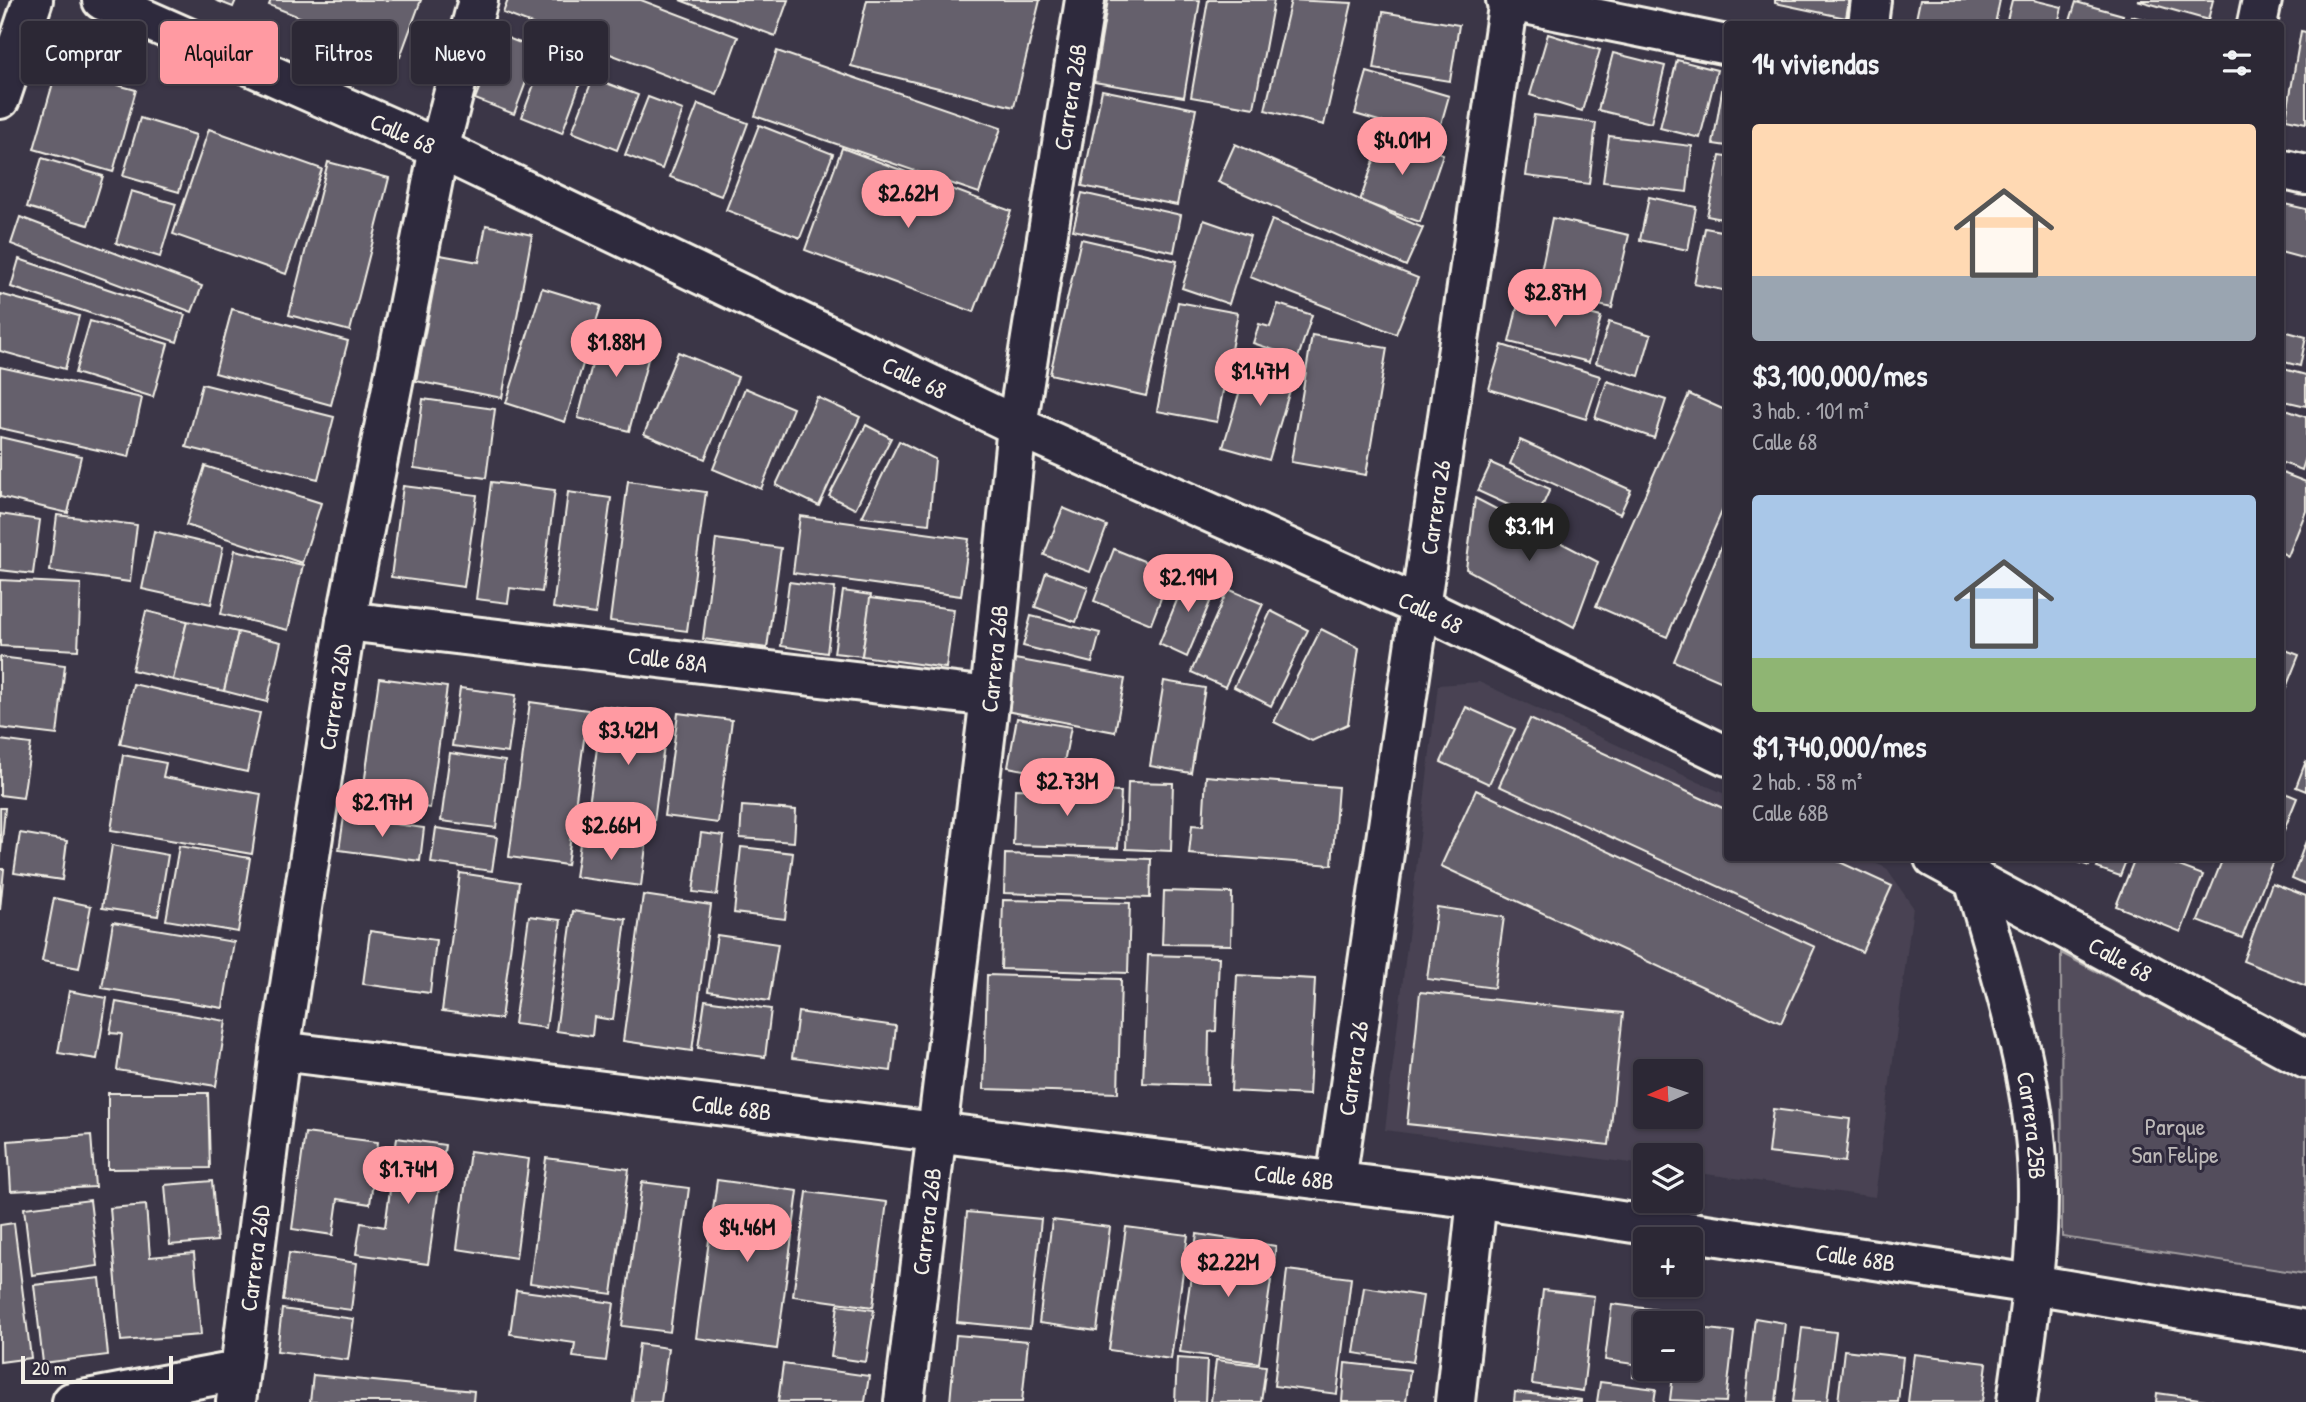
<!DOCTYPE html>
<html lang="es">
<meta charset="utf-8">
<style>
body{margin:0;font-family:"Patrick Hand",sans-serif;background:#34303d;color:#f1f3f6;height:100vh;display:flex;flex-direction:column;font-size:26px;white-space:nowrap}
*{box-sizing:border-box;margin:0}
p{font-size:23px;color:#a6a6ad}
.icon{flex:none;width:38px;height:38px;fill:none;stroke:currentColor;stroke-width:2;stroke-linecap:round;stroke-linejoin:round}
.map{position:relative;flex:1;overflow:hidden}
.sheet{position:absolute;left:1724px;top:21px;width:560px;height:840px;display:flex;flex-direction:column;background:#2c2835;border-radius:7px;box-shadow:0 2px 5px #0004,0 0 0 2px #484450}
.sheet>*{flex:none}
.guide{position:absolute;left:21px;top:21px;width:665px;height:63px;display:flex;gap:14px}
.needle{width:46px;rotate:267deg}
.tools{position:absolute;left:1633px;top:1059px;display:grid;gap:14px}
.tools a{display:grid;place-items:center;width:70px;height:70px;border-radius:7px;background:#2c2835;box-shadow:0 2px 5px #0004,0 0 0 2px #484450;font-size:35px}
.scale{position:absolute;left:21px;bottom:18px;width:152px;box-sizing:border-box;padding-left:7px;border:4px solid #f4f1e8;border-top:0;font-size:19px;line-height:24px;white-space:nowrap;color:#f4f1e8;-webkit-text-stroke:5px #2f2a3d;paint-order:stroke}
.price{position:absolute;translate:-50% -60px;padding:0 16px;border-radius:24px;background:#ff9aa2;color:#111;font-size:23px;line-height:46px;filter:drop-shadow(0 2px 4px #0008)}
.price::after{content:'';position:absolute;left:50%;top:42px;width:21px;height:16px;margin-left:-10px;background:inherit;clip-path:polygon(0 0,100% 0,50% 100%)}
.price.on{background:#222;color:#fff}
ul{padding:0;list-style:none}
li{display:grid;align-content:center;gap:14px;height:371px;padding:0 28px}
li span{display:grid;place-items:center;height:217px;border-radius:7px;color:#555}
li>.icon{margin-inline-start:auto}
span .icon{width:126px;height:126px;fill:#fffc;stroke-width:1}
li b{font-size:30px}
h2{display:flex;justify-content:space-between;align-items:center;height:84px;padding:0 28px;font-size:30px}
.tag{padding:0 24px;border-radius:7px;background:#2c2835;box-shadow:0 2px 5px #0004,0 0 0 2px #484450;font-size:24px;line-height:63px}
.tag.on{background:#ff9aa2;color:#111}
.map>svg:first-child{display:block}
.built{fill:#484352;fill-rule:evenodd}
.green{fill:#534e5c;stroke:#a4a0a2;stroke-width:2}
.building{fill:#65616c;stroke:#f4f1e8;stroke-width:2}
.lines{fill:none;stroke-linecap:round;stroke-linejoin:round}
.minor-casing{stroke:#f4f1e8;stroke-width:44}
.tertiary-casing{stroke:#f4f1e8;stroke-width:44}
.minor{stroke:#2f2a3d;stroke-width:38}
.tertiary{stroke:#2f2a3d;stroke-width:38}
.labels{text-anchor:middle;dominant-baseline:central;stroke-width:6;stroke-linejoin:round;paint-order:stroke}
.street-label{font-size:24px;fill:#f4f1e8;stroke:#2f2a3d}
.park-label{font-size:24px;fill:#bcb8b7;stroke:#2f2a3d}
</style>
<div class="map">
<svg width="2306" height="1402" viewBox="0 0 2306 1402">
<rect width="100%" height="100%" fill="#3b3647"/>
<filter id="ink" filterUnits="userSpaceOnUse"><feTurbulence type="fractalNoise" baseFrequency=".0143" numOctaves="2"/><feDisplacementMap in="SourceGraphic" scale="14" xChannelSelector="R" yChannelSelector="G"/><feConvolveMatrix kernelMatrix="1 2 1 2 8 2 1 2 1" color-interpolation-filters="sRGB"/></filter>
<g filter="url(#ink)">
<path class="built" d="M1479,682l248,113v63h137l22,10 27,39 -38,290 -184,-25 -1,-17h-45v10l-260,-35 53,-445zM1645,1071h45v45h-45z"/>
<polygon class="green" points="2061,953 2306,1080 2306,1274 2062,1237"/>
<g class="building">
<polygon points="215,0 236,0 233,7"/>
<polygon points="271,0 421,0 400,57 269,5"/>
<polygon points="508,0 641,0 738,37 717,95 503,13"/>
<polygon points="680,0 788,0 775,36"/>
<polygon points="867,0 1040,0 1014,107 851,66"/>
<polygon points="1108,0 1200,0 1184,97 1094,82"/>
<polygon points="1208,0 1274,0 1254,108 1191,97"/>
<polygon points="1291,0 1352,3 1324,125 1265,110"/>
<polygon points="1775,0 1849,0 1846,18 1775,3"/>
<polygon points="1920,0 2000,0 1995,24 1915,24"/>
<polygon points="2012,0 2033,0 2062,7 2058,24 2006,24"/>
<polygon points="2137,0 2213,0 2208,20"/>
<polygon points="2076,2 2123,15 2120,24 2069,24"/>
<polygon points="1383,12 1459,25 1450,81 1374,69"/>
<polygon points="2131,16 2163,24 2129,24"/>
<polygon points="2301,31 2306,32 2306,123 2286,119"/>
<polygon points="1548,34 1600,50 1582,111 1530,95"/>
<polygon points="500,35 538,50 514,114 475,99"/>
<polygon points="777,51 1001,128 979,193 755,116"/>
<polygon points="546,52 586,67 562,133 522,117"/>
<polygon points="1613,53 1665,66 1651,123 1598,110"/>
<polygon points="61,55 110,69 106,82 136,90 113,172 34,149"/>
<polygon points="1677,60 1717,70 1700,138 1660,128"/>
<polygon points="1367,72 1449,96 1437,138 1355,114"/>
<polygon points="593,78 638,95 617,150 572,132"/>
<polygon points="1724,79 1727,80 1727,146 1713,144"/>
<polygon points="1102,90 1196,109 1177,205 1082,186"/>
<polygon points="648,97 683,110 662,169 625,155"/>
<polygon points="698,104 748,123 721,196 670,177"/>
<polygon points="1534,115 1596,123 1589,184 1526,176"/>
<polygon points="140,118 196,135 179,192 123,176"/>
<polygon points="759,125 833,154 800,238 726,210"/>
<polygon points="209,129 322,169 286,274 173,234"/>
<polygon points="1384,132 1443,154 1420,222 1360,201"/>
<polygon points="1609,136 1692,146 1687,192 1603,182"/>
<polygon points="1235,144 1423,228 1406,266 1218,182"/>
<polygon points="842,148 1011,211 974,312 805,250"/>
<polygon points="1720,156 1727,157 1727,220 1707,216"/>
<polygon points="42,158 103,176 88,225 27,207"/>
<polygon points="328,162 389,178 350,331 289,315"/>
<polygon points="131,191 176,204 160,257 116,243"/>
<polygon points="1082,193 1181,215 1174,252 1073,230"/>
<polygon points="1649,197 1696,207 1688,250 1640,240"/>
<polygon points="2280,203 2306,209 2306,259 2280,252"/>
<polygon points="20,217 202,286 192,312 11,244"/>
<polygon points="1552,218 1629,235 1612,308 1537,291"/>
<polygon points="1204,220 1250,236 1229,304 1182,288"/>
<polygon points="1272,220 1418,278 1396,334 1250,277"/>
<polygon points="486,225 532,235 502,398 416,381 440,255 479,262"/>
<polygon points="1705,228 1727,232 1727,291 1694,284"/>
<polygon points="1081,239 1177,261 1146,396 1050,374"/>
<polygon points="19,259 185,315 177,342 11,287"/>
<polygon points="542,288 601,306 565,422 506,403"/>
<polygon points="0,294 79,316 65,369 0,351"/>
<polygon points="1520,296 1601,317 1589,362 1509,342"/>
<polygon points="1178,302 1238,313 1217,422 1157,411"/>
<polygon points="1278,304 1312,315 1298,358 1253,343 1259,324 1270,327"/>
<polygon points="232,309 348,341 331,405 215,373"/>
<polygon points="90,321 168,344 153,397 75,373"/>
<polygon points="1609,322 1651,335 1639,376 1596,363"/>
<polygon points="602,327 653,340 629,431 578,418"/>
<polygon points="2280,330 2306,337 2300,366 2280,361"/>
<polygon points="1312,335 1387,348 1366,475 1291,462"/>
<polygon points="1502,345 1600,376 1586,419 1489,389"/>
<polygon points="678,352 738,377 705,459 644,434"/>
<polygon points="1250,357 1296,370 1269,460 1223,447"/>
<polygon points="0,367 142,398 129,457 0,428"/>
<polygon points="2280,368 2306,375 2306,406 2280,400"/>
<polygon points="1607,381 1666,400 1654,438 1595,418"/>
<polygon points="202,384 334,417 318,479 186,447"/>
<polygon points="745,388 793,408 761,489 713,469"/>
<polygon points="1689,394 1727,411 1727,500 1667,637 1596,606"/>
<polygon points="817,397 860,417 819,506 776,485"/>
<polygon points="423,399 495,409 486,478 414,468"/>
<polygon points="2280,408 2306,417 2306,457 2302,470 2280,462"/>
<polygon points="866,425 891,438 855,509 829,496"/>
<polygon points="0,437 81,456 68,513 0,497"/>
<polygon points="1520,440 1631,490 1620,514 1510,464"/>
<polygon points="899,441 935,459 929,524 862,517"/>
<polygon points="1491,463 1550,489 1537,518 1478,491"/>
<polygon points="205,466 321,503 302,563 186,525"/>
<polygon points="2280,472 2306,482 2306,511 2288,556 2280,552"/>
<polygon points="628,481 706,492 687,631 610,621"/>
<polygon points="491,482 555,490 542,592 510,588 508,603 476,599"/>
<polygon points="403,486 477,495 464,587 391,577"/>
<polygon points="568,492 611,498 595,614 553,608"/>
<polygon points="1475,498 1598,562 1574,627 1466,569"/>
<polygon points="1063,508 1107,526 1090,572 1044,555"/>
<polygon points="0,514 40,520 33,574 0,570"/>
<polygon points="57,515 137,525 130,582 50,571"/>
<polygon points="800,516 969,539 961,596 793,573"/>
<polygon points="154,531 223,547 211,604 142,589"/>
<polygon points="1727,532 1727,684 1674,661"/>
<polygon points="716,539 781,548 767,648 703,639"/>
<polygon points="1114,549 1171,572 1151,624 1094,601"/>
<polygon points="235,550 303,565 288,630 221,614"/>
<polygon points="1189,571 1218,583 1187,657 1159,644"/>
<polygon points="1046,572 1088,587 1076,622 1035,607"/>
<polygon points="0,580 81,584 78,650 0,646"/>
<polygon points="789,582 835,588 827,653 781,646"/>
<polygon points="1228,589 1263,604 1225,687 1191,672"/>
<polygon points="843,591 871,595 862,656 834,653"/>
<polygon points="870,598 954,609 946,668 862,656"/>
<polygon points="146,611 187,621 173,680 132,670"/>
<polygon points="1271,611 1308,630 1271,706 1234,687"/>
<polygon points="1031,616 1100,633 1092,663 1023,646"/>
<polygon points="187,621 238,632 224,691 173,680"/>
<polygon points="1321,629 1359,648 1348,724 1312,741 1274,722"/>
<polygon points="238,632 281,642 267,702 224,691"/>
<polygon points="2280,648 2299,655 2283,695 2280,694"/>
<polygon points="0,657 65,665 57,735 0,728"/>
<polygon points="1015,659 1125,679 1115,732 1006,711"/>
<polygon points="379,678 447,687 430,808 362,799"/>
<polygon points="1164,681 1205,688 1191,773 1150,766"/>
<polygon points="133,684 260,713 247,772 120,744"/>
<polygon points="460,688 516,695 508,753 452,746"/>
<polygon points="530,702 588,710 567,865 509,857"/>
<polygon points="603,706 668,715 653,829 587,819"/>
<polygon points="1466,707 1515,729 1489,784 1441,762"/>
<polygon points="678,713 732,720 718,823 664,816"/>
<polygon points="1017,718 1071,727 1061,777 1008,767"/>
<polygon points="1530,719 1727,810 1727,858 1831,858 1892,886 1862,952 1499,786"/>
<polygon points="0,740 31,744 23,798 0,795"/>
<polygon points="450,753 505,761 496,828 441,821"/>
<polygon points="123,755 166,763 163,777 261,794 252,854 111,830"/>
<polygon points="2306,761 2306,791 2296,787"/>
<polygon points="1206,776 1338,787 1332,865 1189,854 1192,825 1203,826"/>
<polygon points="1128,782 1173,783 1171,851 1126,849"/>
<polygon points="1015,789 1121,792 1118,848 1013,845"/>
<polygon points="1476,790 1815,947 1781,1023 1441,866"/>
<polygon points="2280,791 2297,798 2280,840"/>
<polygon points="742,806 796,810 794,842 740,838"/>
<polygon points="0,808 5,808 0,863"/>
<polygon points="344,817 424,828 420,861 339,850"/>
<polygon points="436,828 497,837 492,871 431,863"/>
<polygon points="20,833 67,841 62,880 14,873"/>
<polygon points="701,833 724,836 717,895 693,892"/>
<polygon points="581,837 646,846 641,886 575,877"/>
<polygon points="2306,841 2306,885 2292,879"/>
<polygon points="112,845 168,855 158,916 102,908"/>
<polygon points="179,846 250,858 238,932 166,920"/>
<polygon points="741,847 793,853 785,919 734,913"/>
<polygon points="1005,854 1151,859 1150,898 1004,893"/>
<polygon points="2067,858 2092,858 2089,866"/>
<polygon points="2102,858 2127,858 2120,876 2097,868"/>
<polygon points="2135,858 2158,858 2203,875 2181,932 2116,906"/>
<polygon points="2223,858 2274,858 2242,938 2198,921"/>
<polygon points="0,869 4,869 0,910"/>
<polygon points="460,873 519,882 501,1019 442,1011"/>
<polygon points="2272,883 2306,896 2306,986 2243,961"/>
<polygon points="1164,891 1232,893 1231,945 1162,944"/>
<polygon points="643,895 711,905 692,1051 623,1041"/>
<polygon points="54,898 91,906 79,968 42,961"/>
<polygon points="1003,900 1130,903 1128,973 1001,969"/>
<polygon points="1437,907 1504,917 1494,988 1427,979"/>
<polygon points="573,911 626,919 613,1020 594,1017 592,1036 556,1031"/>
<polygon points="529,916 561,920 546,1028 514,1024"/>
<polygon points="113,922 234,942 223,1008 102,988"/>
<polygon points="370,931 436,940 430,993 363,984"/>
<polygon points="717,935 778,944 769,1001 708,991"/>
<polygon points="1148,955 1219,957 1216,1031 1209,1032 1208,1085 1143,1083"/>
<polygon points="987,975 1121,979 1118,1093 984,1089"/>
<polygon points="1237,975 1315,979 1309,1095 1231,1091"/>
<polygon points="69,991 107,998 97,1059 58,1053"/>
<polygon points="1420,992 1623,1013 1609,1145 1407,1124"/>
<polygon points="705,1000 771,1009 765,1057 698,1048"/>
<polygon points="116,1002 226,1021 216,1086 117,1070 122,1034 110,1033"/>
<polygon points="798,1012 896,1026 891,1071 792,1058"/>
<polygon points="108,1093 208,1093 210,1168 108,1169"/>
<polygon points="1773,1109 1850,1119 1845,1162 1768,1153"/>
<polygon points="305,1133 378,1142 370,1204 338,1199 333,1235 292,1229"/>
<polygon points="91,1135 95,1187 11,1191 8,1141"/>
<polygon points="397,1138 445,1145 428,1264 356,1254 361,1223 385,1227"/>
<polygon points="470,1151 529,1159 516,1258 457,1249"/>
<polygon points="546,1158 629,1169 612,1294 530,1283"/>
<polygon points="717,1180 798,1191 777,1349 696,1338"/>
<polygon points="212,1181 217,1241 170,1245 165,1185"/>
<polygon points="642,1182 689,1188 670,1332 622,1326"/>
<polygon points="807,1192 887,1202 873,1307 793,1296"/>
<polygon points="90,1200 98,1266 32,1275 24,1208"/>
<polygon points="146,1205 150,1257 194,1253 201,1335 121,1341 110,1208"/>
<polygon points="967,1212 1041,1219 1030,1329 957,1322"/>
<polygon points="1052,1220 1110,1227 1097,1331 1039,1323"/>
<polygon points="14,1223 31,1358 0,1362 0,1225"/>
<polygon points="1126,1227 1188,1235 1171,1359 1109,1350"/>
<polygon points="1197,1234 1276,1246 1259,1363 1180,1352"/>
<polygon points="289,1253 357,1263 351,1310 283,1301"/>
<polygon points="1287,1270 1351,1278 1337,1394 1274,1386"/>
<polygon points="100,1278 108,1355 43,1363 34,1285"/>
<polygon points="1364,1287 1423,1296 1413,1362 1354,1353"/>
<polygon points="516,1290 614,1303 606,1361 573,1357 575,1343 510,1334"/>
<polygon points="1543,1290 1594,1296 1583,1391 1532,1384"/>
<polygon points="1612,1304 1675,1312 1673,1323 1645,1323 1645,1368 1668,1368 1667,1381 1633,1377 1634,1364 1605,1360"/>
<polygon points="838,1305 874,1310 866,1362 831,1357"/>
<polygon points="282,1309 354,1319 348,1360 277,1351"/>
<polygon points="1755,1318 1785,1323 1776,1402 1745,1402"/>
<polygon points="1690,1327 1734,1332 1726,1402 1670,1400 1674,1368 1690,1368"/>
<polygon points="1802,1328 1836,1332 1827,1402 1793,1402"/>
<polygon points="956,1335 1028,1341 1022,1402 950,1402"/>
<polygon points="639,1344 668,1348 661,1402 632,1402"/>
<polygon points="1844,1350 1903,1357 1898,1402 1838,1402"/>
<polygon points="1914,1354 1987,1363 1982,1402 1908,1402"/>
<polygon points="1177,1358 1207,1360 1205,1402 1175,1402"/>
<polygon points="1216,1360 1266,1366 1261,1402 1211,1402"/>
<polygon points="1345,1363 1410,1370 1406,1402 1342,1402"/>
<polygon points="783,1364 869,1376 865,1402 778,1402"/>
<polygon points="313,1375 474,1391 473,1402 310,1402"/>
<polygon points="1600,1382 1656,1389 1654,1402 1597,1402"/>
<polygon points="1515,1392 1581,1400 1581,1402 1514,1402"/>
<polygon points="2157,1393 2221,1402 2156,1402"/>
</g>
<g class="lines">
<g class="minor-casing">
<g id="minor">
<polyline points="1506,0 1727,45"/>
<polyline points="1868,24 1871,0"/>
<polyline points="2257,24 2262,0"/>
<polyline points="2280,169 2306,175"/>
<path id="s1" d="M346,621l644,76"/>
<path id="s2" d="M280,1051l1197,148 555,85 274,46"/>
<path id="s3" d="M1336,1181l173,-1181"/>
<polyline points="72,1402 238,1371"/>
<path id="s4" d="M236,1402l44,-351 66,-430 93,-472 39,-149"/>
<path id="s5" d="M904,1402l86,-705 27,-271 68,-426"/>
<polyline points="1455,1402 1477,1199"/>
</g>
</g>
<g class="tertiary-casing">
<g id="tertiary">
<path id="s6" d="M102,0l337,149 578,277 404,181 306,149"/>
<polyline points="0,99 33,0"/>
<path id="s7" d="M1934,858l372,201"/>
<path id="s8" d="M1973,876c29,103 66,210 65,319 0,69 -12,139 -21,207"/>
</g>
</g>
<use href="#minor" class="minor"/>
<use href="#tertiary" class="tertiary"/>
</g>
</g>
<g class="labels">
<g class="street-label">
<text stroke="none"><textPath href="#s5" startOffset="1316">Carrera 26B</textPath></text>
<text stroke="none"><textPath href="#s6" startOffset="329">Calle 68</textPath></text>
<text stroke="none"><textPath href="#s6" startOffset="896">Calle 68</textPath></text>
<text stroke="none"><textPath href="#s3" startOffset="681">Carrera 26</textPath></text>
<text stroke="none"><textPath href="#s6" startOffset="1463">Calle 68</textPath></text>
<text stroke="none"><textPath href="#s5" startOffset="749">Carrera 26B</textPath></text>
<text stroke="none"><textPath href="#s1" startOffset="324">Calle 68A</textPath></text>
<text stroke="none"><textPath href="#s4" startOffset="712">Carrera 26D</textPath></text>
<text stroke="none"><textPath href="#s7" startOffset="212">Calle 68</textPath></text>
<text stroke="none"><textPath href="#s3" startOffset="114">Carrera 26</textPath></text>
<text stroke="none"><textPath href="#s2" startOffset="455">Calle 68B</textPath></text>
<text stroke="none"><textPath href="#s8" startOffset="257">Carrera 25B</textPath></text>
<text stroke="none"><textPath href="#s2" startOffset="1022">Calle 68B</textPath></text>
<text stroke="none"><textPath href="#s5" startOffset="182">Carrera 26B</textPath></text>
<text stroke="none"><textPath href="#s2" startOffset="1589">Calle 68B</textPath></text>
<text stroke="none"><textPath href="#s4" startOffset="145">Carrera 26D</textPath></text>
</g>
<g class="park-label">
<text x="2175" y="1126">Parque<tspan x="2175" dy="28">San Felipe</tspan></text>
</g>
</g>
</svg>
<div class="tools">
<a><svg class="needle" viewBox="-14 -14 28 28"><path d="M0-13l5 13h-10z" fill="#e53935"/><path d="M0 13l5-13h-10z" fill="#a6a6ad"/></svg></a>
<a><svg class="icon" aria-label="layers" viewBox="0 0 24 24"><path d="M12 4l9 5-9 5-9-5zM3 14l9 5 9-5"/></svg></a>
<a>+</a>
<a>−</a>
</div>
<div class="scale">20 m</div>
<b class="price" style="left:1402px;top:177px">$4.01M</b>
<b class="price" style="left:908px;top:230px">$2.62M</b>
<b class="price" style="left:1555px;top:329px">$2.87M</b>
<b class="price" style="left:616px;top:379px">$1.88M</b>
<b class="price" style="left:1260px;top:408px">$1.47M</b>
<b class="price on" style="left:1529px;top:563px">$3.1M</b>
<b class="price" style="left:1188px;top:614px">$2.19M</b>
<b class="price" style="left:628px;top:767px">$3.42M</b>
<b class="price" style="left:1067px;top:818px">$2.73M</b>
<b class="price" style="left:382px;top:839px">$2.17M</b>
<b class="price" style="left:611px;top:862px">$2.66M</b>
<b class="price" style="left:408px;top:1206px">$1.74M</b>
<b class="price" style="left:747px;top:1264px">$4.46M</b>
<b class="price" style="left:1228px;top:1299px">$2.22M</b>
<div class="guide">
<a class="tag">Comprar</a>
<a class="tag on">Alquilar</a>
<a class="tag">Filtros</a>
<a class="tag">Nuevo</a>
<a class="tag">Piso</a>
</div>
<section class="sheet">
<h2>14 viviendas<svg class="icon" aria-label="filters" viewBox="0 0 24 24"><path d="M4 7h16M4 17h16"/><circle cx="9" cy="7" r="2"/><circle cx="15" cy="17" r="2"/></svg></h2>
<ul>
<li><span style="background:linear-gradient(#ffd9b3 70%,#9aa5b1 0)"><svg class="icon" aria-label="home" viewBox="0 0 24 24"><path d="M3 11l9-7 9 7M6 9v11h12V9"/></svg></span><div><b>$3,100,000/mes</b><p>3 hab. · 101 m²</p><p>Calle 68</p></div></li>
<li><span style="background:linear-gradient(#a9c7e8 75%,#8fb573 0)"><svg class="icon" aria-label="home" viewBox="0 0 24 24"><path d="M3 11l9-7 9 7M6 9v11h12V9"/></svg></span><div><b>$1,740,000/mes</b><p>2 hab. · 58 m²</p><p>Calle 68B</p></div></li>
</ul>
</section>
</div>
